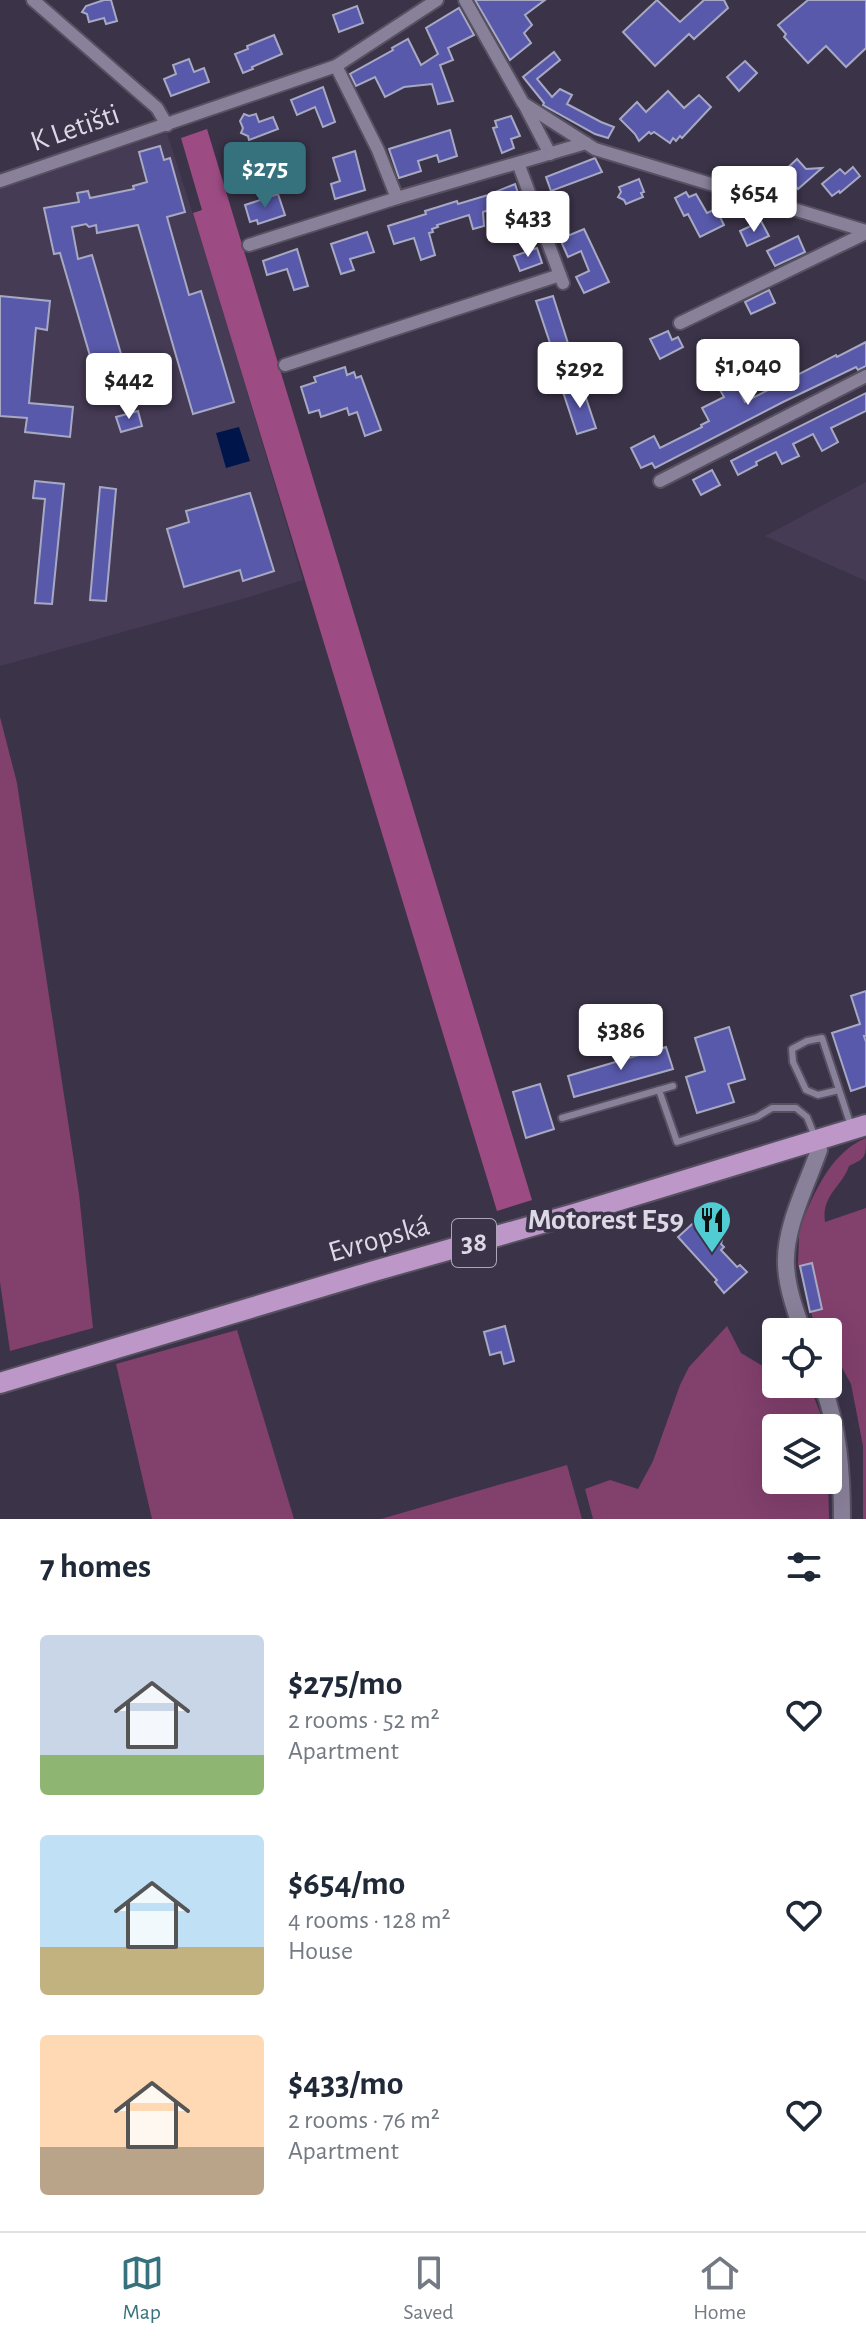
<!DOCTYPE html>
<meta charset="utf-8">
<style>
body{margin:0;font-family:"Alegreya Sans",sans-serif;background:#f6f6f7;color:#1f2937;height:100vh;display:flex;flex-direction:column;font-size:30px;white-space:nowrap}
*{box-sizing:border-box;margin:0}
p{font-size:26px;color:#747a83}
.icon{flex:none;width:44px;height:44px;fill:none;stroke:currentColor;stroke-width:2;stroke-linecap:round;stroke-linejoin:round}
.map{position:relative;height:1519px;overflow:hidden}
.side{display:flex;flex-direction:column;background:#fff;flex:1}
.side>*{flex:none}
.buttons{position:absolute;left:762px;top:1318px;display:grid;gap:16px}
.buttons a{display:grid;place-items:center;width:80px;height:80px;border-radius:8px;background:#fff;box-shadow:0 8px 32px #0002;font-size:40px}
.price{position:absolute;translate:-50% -68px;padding:0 18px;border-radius:8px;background:#fff;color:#222;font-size:26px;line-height:52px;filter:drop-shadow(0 2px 4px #0008)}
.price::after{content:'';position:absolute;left:50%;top:48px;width:24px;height:18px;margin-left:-12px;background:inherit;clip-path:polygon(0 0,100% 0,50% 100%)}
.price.active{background:#36727d;color:#fff}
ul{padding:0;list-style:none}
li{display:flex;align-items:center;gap:24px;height:200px;padding:0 40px}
li span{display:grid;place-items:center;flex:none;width:224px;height:160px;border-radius:8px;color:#555}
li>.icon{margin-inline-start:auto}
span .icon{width:96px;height:96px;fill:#fffc;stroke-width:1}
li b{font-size:34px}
h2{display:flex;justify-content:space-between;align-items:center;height:96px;padding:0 40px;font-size:34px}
.dock{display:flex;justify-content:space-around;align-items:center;height:112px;border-top:2px solid #e0e1e3;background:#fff;font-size:22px;color:#747a83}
.dock a{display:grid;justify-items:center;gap:4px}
.dock .active{color:#36727d}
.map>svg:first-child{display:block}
.built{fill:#453b55}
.green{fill:#82406d}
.forest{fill:#9d4c83}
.water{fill:#00154a}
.building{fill:#5959ab;stroke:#a7a9c3;stroke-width:2}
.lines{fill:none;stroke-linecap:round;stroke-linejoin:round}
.service-casing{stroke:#565061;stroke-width:10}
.minor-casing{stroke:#565061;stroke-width:16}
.tertiary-casing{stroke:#565061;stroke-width:20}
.primary-casing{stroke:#565061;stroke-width:24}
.service{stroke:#898199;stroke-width:6}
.minor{stroke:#898199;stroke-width:12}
.tertiary{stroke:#898199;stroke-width:16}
.primary{stroke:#bc97c8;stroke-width:20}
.labels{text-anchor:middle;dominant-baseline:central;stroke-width:7;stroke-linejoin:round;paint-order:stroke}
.shield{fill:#3b3348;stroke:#aca6b6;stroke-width:2}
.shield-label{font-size:28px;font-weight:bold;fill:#ddd8e5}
.street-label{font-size:30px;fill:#ddd8e5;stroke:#3b3348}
.poi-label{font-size:30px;font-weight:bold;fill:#ddd8e5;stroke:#3b3348;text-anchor:end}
</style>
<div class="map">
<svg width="866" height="1519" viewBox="0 0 866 1519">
<rect width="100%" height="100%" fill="#3b3348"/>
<g class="built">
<polygon points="167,133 215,283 303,580 246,598 0,666 0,187"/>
<polygon points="866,482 866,581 765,536"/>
</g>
<g class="green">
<polygon points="0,717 17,783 39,930 79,1194 93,1328 10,1351 0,1282"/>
<path d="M866,1138c0,19 0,20 -17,28 -7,21 -28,29 -24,56l41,-14v311h-3v-73l-12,-62 -23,-42v-10h-7l-7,-9 -16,-59 1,-27h-3c15,-36 31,-83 70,-99z"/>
<polygon points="727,1326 741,1353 776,1374 776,1384 809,1384 826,1428 776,1428 776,1480 828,1480 828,1474 829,1519 593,1519 585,1489 610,1480 638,1489 653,1461 680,1385 689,1367"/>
<polygon points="237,1330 294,1519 152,1519 116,1364"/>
<polygon points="567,1465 582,1519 381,1519"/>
</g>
<polygon class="forest" points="207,129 532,1200 497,1211 193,213 202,210 181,138"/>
<polygon class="water" points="239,427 250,461 226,468 216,433"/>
<g class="building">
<polygon points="104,0 111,0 117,21 106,24 104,18 89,22 87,14 82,12 86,6"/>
<polygon points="475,0 545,0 525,15 532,25 524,33 531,43 510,60"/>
<polygon points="657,0 680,22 704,0 724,0 728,8 694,39 689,34 655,66 623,32"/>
<polygon points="808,0 866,0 866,48 846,67 826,46 808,63 784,37 786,34 778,25"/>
<polygon points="357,6 363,23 339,32 333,15"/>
<polygon points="459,8 474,35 448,48 453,60 440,65 453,101 438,104 432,84 404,87 385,97 375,77 356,86 350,74 393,50 392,48 408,39 421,65 438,54 426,28"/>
<polygon points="274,35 282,54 252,67 253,69 243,73 235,54 248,49 247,46"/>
<polygon points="554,52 560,60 537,79 552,97 560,89 572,95 567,104 601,122 614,127 608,138 595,134 543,105 544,103 523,77"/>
<polygon points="189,59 194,72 204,68 209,82 171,96 164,79 176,74 173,65"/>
<polygon points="745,61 757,73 739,91 727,77"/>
<polygon points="323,87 335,122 323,127 315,107 297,115 291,100"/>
<polygon points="668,91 684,108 699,95 711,107 682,138 680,136 676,141 673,138 670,143 654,132 651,134 649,132 639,141 635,134 620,119 637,102 646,112"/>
<polygon points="244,114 249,116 256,114 259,122 273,117 278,129 249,140 248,136 241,133 243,128 240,121"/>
<polygon points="511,116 520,136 511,139 514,148 502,153 493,128 497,127 495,121"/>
<polygon points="450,130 457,156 439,162 437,155 418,161 421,171 399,178 389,149"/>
<polygon points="160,146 164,160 170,158 185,212 167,217 189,295 201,291 234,402 193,414 138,225 97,233 96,225 89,227 86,224 72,227 78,259 92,255 131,388 102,397 60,253 54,254 44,208 79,202 77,193 88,191 90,198 134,189 133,186 147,182 139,152"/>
<polygon points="355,151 365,190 335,199 331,184 340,181 333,158"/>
<polygon points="595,158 602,172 551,191 546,177"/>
<polygon points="797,159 806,169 822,168 798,189 783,172"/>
<polygon points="853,167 860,176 840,193 839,191 832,196 822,184 840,169 845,174"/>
<polygon points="639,179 644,192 641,193 643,197 626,204 624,200 618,197 621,192 619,187"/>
<polygon points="515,184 527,219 517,222 511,203 483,212 484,226 473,229 469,215 437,225 438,227 432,229 433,232 429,233 435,255 421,260 414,238 394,244 388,226 426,214 425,211 438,207 457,201 458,204 488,195"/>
<polygon points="686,192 689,197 696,194 707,213 716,209 724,225 700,237 688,214 684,216 675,198"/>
<polygon points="278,194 285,215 258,224 257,220 250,222 245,205"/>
<polygon points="761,221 769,236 747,246 740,231"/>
<polygon points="584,229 609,282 584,293 576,277 589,271 581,251 568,257 560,239"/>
<polygon points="367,232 374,252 350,259 354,270 341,274 331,244"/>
<polygon points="798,236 805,252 775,266 767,251"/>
<polygon points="537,248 542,263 520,271 514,256"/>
<polygon points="297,249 308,286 294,290 287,269 267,275 263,261"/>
<polygon points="769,290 775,303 751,314 745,302"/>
<polygon points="0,296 50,301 47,330 36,328 29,403 73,407 70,437 25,432 27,418 0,416"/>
<polygon points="553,296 573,359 557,364 536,301"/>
<polygon points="668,331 672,340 678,337 683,347 660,359 650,339"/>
<polygon points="866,342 866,366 858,370 856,367 783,402 655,468 652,463 641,468 631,448 654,436 660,448 702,427 701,425 709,421 702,408 724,397 720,390 735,382 745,402 836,355 837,357"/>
<polygon points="345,367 347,375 354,372 356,378 361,376 381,430 365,436 357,412 349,415 347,408 321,417 319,410 309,413 301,387 316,382 314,377"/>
<polygon points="582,386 596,428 577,434 563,392"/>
<polygon points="866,393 866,411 831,428 838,442 822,451 813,434 793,444 799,456 782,464 776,452 756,462 757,465 738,475 731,461"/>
<polygon points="138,411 142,426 121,432 116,417"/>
<polygon points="712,470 720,485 701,495 693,480"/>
<polygon points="35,481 64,484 52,604 35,603 45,499 33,498"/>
<polygon points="100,487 116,489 106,601 90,600"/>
<polygon points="250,493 274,571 243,581 240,570 184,587 167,529 189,522 186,511"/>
<polygon points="866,991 866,1036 864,1036 866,1042 866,1086 851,1091 832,1033 860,1024 851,996"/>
<polygon points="729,1027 745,1079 728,1084 734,1102 697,1113 686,1077 705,1071 695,1038"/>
<polygon points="666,1047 673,1069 574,1097 568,1076"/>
<polygon points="540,1084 554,1129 526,1138 513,1092"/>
<polygon points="700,1217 717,1235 723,1235 721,1244 724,1247 721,1250 737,1267 740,1265 747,1272 724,1293 715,1282 717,1280 678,1237"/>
<polygon points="812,1263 822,1309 810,1312 800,1266"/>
<polygon points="505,1326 514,1361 504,1364 501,1352 490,1355 484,1332"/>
</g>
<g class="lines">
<g class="service-casing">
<g id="service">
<polyline points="659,1090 677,1142 757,1117 772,1108 796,1108 807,1117 815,1137"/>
<polyline points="839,1090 818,1095 806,1090 793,1062 792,1049 807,1041 822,1038 851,1126"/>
<polyline points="562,1118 673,1086"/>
</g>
</g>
<g class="minor-casing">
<g id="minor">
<polyline points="33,0 157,108 167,125"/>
<polyline points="465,0 523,103 595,149 866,231"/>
<polyline points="336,66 378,150 397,198 586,143"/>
<polyline points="525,106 550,154"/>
<polyline points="518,163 563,283"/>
<polyline points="0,181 336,66 437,0"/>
<polyline points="249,245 397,198"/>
<polyline points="680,323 866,233"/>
<polyline points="285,365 560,275"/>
<polyline points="660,481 866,376"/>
</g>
</g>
<g class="tertiary-casing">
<g id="tertiary">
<path d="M803,1332c-8,-22 -16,-44 -17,-67 -2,-37 21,-80 33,-115l-3,-10"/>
<path d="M822,1384c17,44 20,88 20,135"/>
</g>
</g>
<g class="primary-casing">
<polyline id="primary" points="0,1383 374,1271 574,1214 866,1125"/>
</g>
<use href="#service" class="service"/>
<use href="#minor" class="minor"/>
<use href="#tertiary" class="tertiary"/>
<use href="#primary" class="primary"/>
</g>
<defs>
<g id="restaurant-pin" transform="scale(2)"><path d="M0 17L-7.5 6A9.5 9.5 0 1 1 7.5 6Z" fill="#51ccd3" stroke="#3b3348"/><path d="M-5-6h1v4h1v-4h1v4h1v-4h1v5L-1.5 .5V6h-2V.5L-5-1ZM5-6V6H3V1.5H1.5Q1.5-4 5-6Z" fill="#111"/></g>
</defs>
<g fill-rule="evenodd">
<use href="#restaurant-pin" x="712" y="1220"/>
</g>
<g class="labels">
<rect class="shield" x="452" y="1219" width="44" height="48" rx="6"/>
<g class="shield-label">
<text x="474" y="1243">38</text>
</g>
<g class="street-label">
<text transform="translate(75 128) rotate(-19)">K Letišti</text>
<text transform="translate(379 1239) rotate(-16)">Evropská</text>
</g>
<g class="poi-label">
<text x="684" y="1220">Motorest E59</text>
</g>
</g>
</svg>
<div class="buttons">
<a><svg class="icon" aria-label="locate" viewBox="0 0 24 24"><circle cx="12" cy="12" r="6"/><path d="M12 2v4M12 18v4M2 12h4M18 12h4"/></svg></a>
<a><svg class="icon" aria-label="layers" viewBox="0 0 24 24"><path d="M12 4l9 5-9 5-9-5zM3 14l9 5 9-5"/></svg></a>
</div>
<b class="price active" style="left:265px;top:210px">$275</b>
<b class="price" style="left:754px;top:234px">$654</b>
<b class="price" style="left:528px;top:259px">$433</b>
<b class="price" style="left:748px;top:407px">$1,040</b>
<b class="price" style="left:580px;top:410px">$292</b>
<b class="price" style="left:129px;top:421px">$442</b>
<b class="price" style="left:621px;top:1072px">$386</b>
</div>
<section class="side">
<h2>7 homes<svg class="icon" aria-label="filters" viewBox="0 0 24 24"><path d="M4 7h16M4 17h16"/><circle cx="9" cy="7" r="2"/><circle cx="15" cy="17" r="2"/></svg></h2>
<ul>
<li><span style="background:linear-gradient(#c9d6e8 75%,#8fb573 0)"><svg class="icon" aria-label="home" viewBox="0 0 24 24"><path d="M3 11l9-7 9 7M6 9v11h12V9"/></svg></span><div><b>$275/mo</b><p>2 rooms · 52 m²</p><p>Apartment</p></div><svg class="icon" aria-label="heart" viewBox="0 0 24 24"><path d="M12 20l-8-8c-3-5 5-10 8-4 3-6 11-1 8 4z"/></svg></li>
<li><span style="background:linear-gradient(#bfe0f5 70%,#c2b280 0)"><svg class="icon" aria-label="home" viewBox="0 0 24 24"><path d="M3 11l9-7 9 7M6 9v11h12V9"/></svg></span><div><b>$654/mo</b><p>4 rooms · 128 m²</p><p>House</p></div><svg class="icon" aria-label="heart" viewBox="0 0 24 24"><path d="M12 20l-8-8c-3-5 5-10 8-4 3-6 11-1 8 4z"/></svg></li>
<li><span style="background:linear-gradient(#ffd9b3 70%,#b9a48a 0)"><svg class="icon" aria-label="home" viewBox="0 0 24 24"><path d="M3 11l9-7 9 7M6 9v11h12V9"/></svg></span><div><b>$433/mo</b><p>2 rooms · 76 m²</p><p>Apartment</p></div><svg class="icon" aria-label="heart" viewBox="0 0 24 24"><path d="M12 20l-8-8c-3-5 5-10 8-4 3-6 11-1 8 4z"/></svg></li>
</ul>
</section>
<nav class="dock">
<a class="active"><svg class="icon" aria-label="map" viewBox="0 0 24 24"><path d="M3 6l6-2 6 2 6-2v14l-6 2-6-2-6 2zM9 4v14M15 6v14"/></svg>Map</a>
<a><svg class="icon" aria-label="saved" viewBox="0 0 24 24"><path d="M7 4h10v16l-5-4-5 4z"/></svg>Saved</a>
<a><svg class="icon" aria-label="home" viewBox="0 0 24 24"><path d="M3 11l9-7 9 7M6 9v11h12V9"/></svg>Home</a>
</nav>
